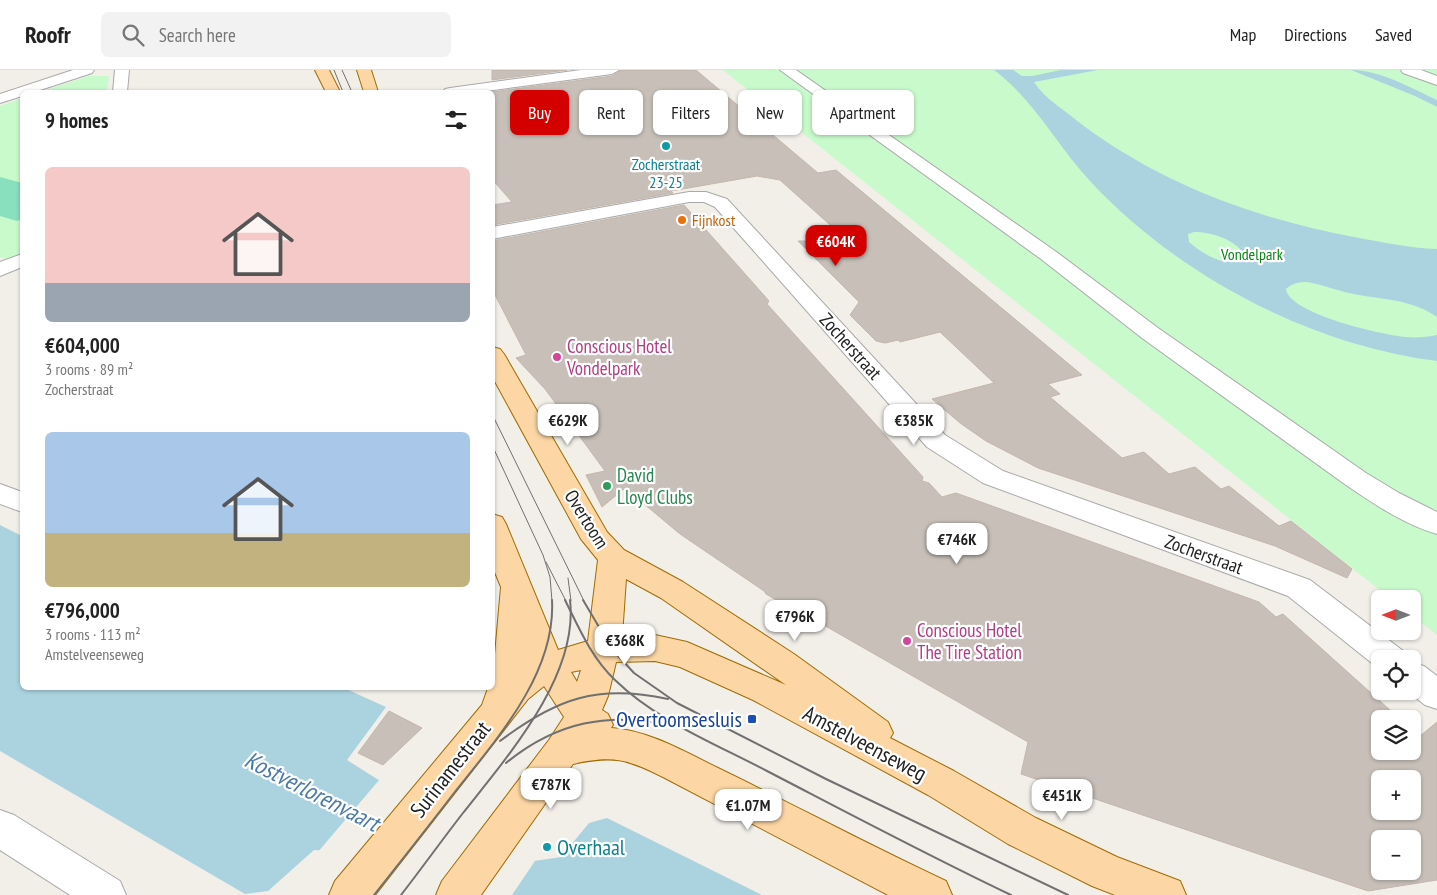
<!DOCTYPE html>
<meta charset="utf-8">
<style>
body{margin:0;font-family:"PT Sans Narrow",sans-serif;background:#f2f2f2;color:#222;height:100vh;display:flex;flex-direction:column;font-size:19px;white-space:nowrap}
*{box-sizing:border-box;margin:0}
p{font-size:16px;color:#767676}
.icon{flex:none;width:28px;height:28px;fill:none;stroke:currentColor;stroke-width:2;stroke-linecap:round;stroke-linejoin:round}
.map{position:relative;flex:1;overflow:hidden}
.panel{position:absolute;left:20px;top:20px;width:475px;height:600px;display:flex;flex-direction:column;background:#fff;border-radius:8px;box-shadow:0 1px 4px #0004}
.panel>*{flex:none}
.banner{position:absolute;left:510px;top:20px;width:475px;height:45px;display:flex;gap:10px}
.needle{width:32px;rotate:270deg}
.tools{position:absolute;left:1371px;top:520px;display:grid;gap:10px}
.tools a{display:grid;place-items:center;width:50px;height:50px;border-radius:8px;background:#fff;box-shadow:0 1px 4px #0004;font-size:25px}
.price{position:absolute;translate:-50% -42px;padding:0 11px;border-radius:10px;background:#fff;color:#222;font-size:16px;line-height:32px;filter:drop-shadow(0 1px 2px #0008)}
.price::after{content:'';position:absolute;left:50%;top:30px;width:15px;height:11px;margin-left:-8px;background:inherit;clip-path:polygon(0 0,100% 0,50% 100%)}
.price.active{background:#d40000;color:#fff}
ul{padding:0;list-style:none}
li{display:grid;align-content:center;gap:10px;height:265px;padding:0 25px}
li span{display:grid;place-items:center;height:155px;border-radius:8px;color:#555}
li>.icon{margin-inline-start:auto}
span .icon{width:90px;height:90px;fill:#fffc;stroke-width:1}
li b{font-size:21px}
h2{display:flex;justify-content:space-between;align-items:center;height:60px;padding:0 25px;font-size:21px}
.chip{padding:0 18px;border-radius:8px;background:#fff;box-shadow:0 1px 4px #0004;font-size:18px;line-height:45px}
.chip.active{background:#d40000;color:#fff}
header{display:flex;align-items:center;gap:30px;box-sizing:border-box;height:70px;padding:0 25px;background:#fff;border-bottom:1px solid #e0e0e0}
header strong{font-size:24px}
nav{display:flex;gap:28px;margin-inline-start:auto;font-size:18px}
.search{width:350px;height:45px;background:#f2f2f2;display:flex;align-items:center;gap:12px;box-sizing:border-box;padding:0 18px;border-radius:8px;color:#767676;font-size:19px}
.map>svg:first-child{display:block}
.park{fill:#c8facc}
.pitch{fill:#88e0be}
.water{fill:#aad3df;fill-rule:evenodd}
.pier{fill:#f2efe9}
.building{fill:#c7bfb8;stroke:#c4b6ab;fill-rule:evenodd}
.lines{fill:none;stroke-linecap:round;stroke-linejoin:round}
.minor-casing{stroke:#a9a9a9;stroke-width:2}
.major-casing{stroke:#a06b00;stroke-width:2}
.minor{fill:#fff;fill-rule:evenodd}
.major{fill:#fcd6a4;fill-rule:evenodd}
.tram-far1{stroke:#707070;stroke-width:1}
.tram{stroke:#707070;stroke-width:2}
.culture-dot{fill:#0f9aa8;stroke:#fff;stroke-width:2}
.food-dot{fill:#e8710a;stroke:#fff;stroke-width:2}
.hotel-dot{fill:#d1479c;stroke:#fff;stroke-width:2}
.leisure-dot{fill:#2e9e5b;stroke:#fff;stroke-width:2}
.transit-dot{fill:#1a4fb4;stroke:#fff;stroke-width:2}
.labels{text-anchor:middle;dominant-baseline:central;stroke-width:4.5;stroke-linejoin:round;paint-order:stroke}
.far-culture-label{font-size:16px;fill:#0d838f;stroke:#fff}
.far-food-label{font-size:16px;fill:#c56008;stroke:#fff;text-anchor:start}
.far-park-label{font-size:16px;fill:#0c8416;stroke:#fff}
.hotel-label{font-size:19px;fill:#b23c85;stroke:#fff;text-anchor:start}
.street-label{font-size:19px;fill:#222;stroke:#fff}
.leisure-label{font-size:19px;fill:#27864d;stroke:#fff;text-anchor:start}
.near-transit-label{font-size:22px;fill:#164399;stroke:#fff;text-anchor:end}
.near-street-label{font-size:22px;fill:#222;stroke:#fff}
.near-culture-label{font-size:22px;fill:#0d838f;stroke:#fff;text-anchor:start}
.near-water-label{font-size:24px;font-style:italic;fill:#4a7aab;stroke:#fff}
</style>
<header>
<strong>Roofr</strong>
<div class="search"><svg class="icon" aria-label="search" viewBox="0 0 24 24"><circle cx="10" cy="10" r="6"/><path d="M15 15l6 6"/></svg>Search here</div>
<nav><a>Map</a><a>Directions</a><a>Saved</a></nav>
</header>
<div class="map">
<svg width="1437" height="825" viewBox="0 0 1437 825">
<rect width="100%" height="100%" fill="#f2efe9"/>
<g class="park">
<polygon points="723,0 1437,0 1437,565 1413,546 1412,529 1391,529"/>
<polygon points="89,6 109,6 107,22 40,22"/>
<polygon points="22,28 22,184 9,190 0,187 0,36"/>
</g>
<polygon class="pitch" points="0,107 22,113 22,149 17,151 0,146"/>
<g class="water">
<path d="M994,0h19l9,6h10l29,-6h37l-64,12c10,16 28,26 42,38 82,63 177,98 278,117 27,5 55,11 83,12v68c-27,-19 -57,-17 -88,-24 -14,-3 -28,-9 -42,-11 -8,0 -15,1 -21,7 3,25 97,46 120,48 10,1 21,0 31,-2v26c-127,-16 -260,-86 -347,-180 -34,-37 -55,-80 -96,-111zM1194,162c19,0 43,8 53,26 -18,12 -45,-4 -58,-16l-1,-8z"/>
<path d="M1351,0c29,0 60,18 86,30v7l-22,-11z"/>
<polygon points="0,455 22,466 22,618 344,618 386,637 347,690 385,714 534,791 561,787 589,753 607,748 762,825 405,825 328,781 314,780 268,821 245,824 0,681"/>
</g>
<polygon class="pier" points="380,709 537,788 512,825 400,825 328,784 317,783"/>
<g class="building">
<polygon points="492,0 567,0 492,10"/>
<polygon points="621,0 696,0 818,103 836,100 1082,305 1048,314 1060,324 1050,327 1122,388 1144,382 1169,404 1195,397 1221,419 1229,416 1279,456 1291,451 1352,499 1347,508 1275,476 1038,398 986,371 960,353 932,329 994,313 940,262 900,272 898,270 885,273 876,271 850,245 859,232 798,171 848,171 780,110 757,106 671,121 673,123 492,155 492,135 512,132 492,109 492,22 612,6"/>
<path d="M684,135l85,96 -2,3 156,173 -1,4 7,2 13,14 14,-4 303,109 17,15 7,-3 117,105h-20v32h32v-21l8,6 17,-14v158l-69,11 -347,-117 7,-32 -241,-138 -2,1 -19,-11 -2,-3 -84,-57 -55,-46 -23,19 -16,-32 19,-4 -60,-82 -29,-31 10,-3 -34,-66v-48zM1380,709h32v32h-32zM1380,769h32v32h-32z"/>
<polygon points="389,641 422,658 383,695 358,683"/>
</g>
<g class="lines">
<g class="minor-casing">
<g id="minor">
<polygon points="73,0 94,0 92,3 34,22 22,22 22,26 0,33 0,24"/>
<polygon points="115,0 129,0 127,22 113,22"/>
<polygon points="581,0 619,0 612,4 479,22 443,22 445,19 450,18"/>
<path d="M780,0h16l259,181 103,77 208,145 33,20 38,19v22c-32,-9 -63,-30 -91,-49l-204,-147 -101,-79z"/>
<polygon points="1401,0 1421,0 1437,6 1437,15 1403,3"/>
<polygon points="689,122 706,122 727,129 945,365 1003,401 1310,510 1402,580 1406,589 1380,589 1380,599 1378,598 1288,526 983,413 927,377 715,137 704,132 689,132 492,169 492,157"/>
<polygon points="22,184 22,197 0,206 0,192"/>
<polygon points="0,414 22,422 22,442 0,434"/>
<polygon points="1412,593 1424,596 1437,606 1437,639 1425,635 1407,621 1412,621"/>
<polygon points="0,740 14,745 120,811 126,825 70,825 0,780"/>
</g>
</g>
<g class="major-casing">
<g id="major">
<polygon points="315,0 329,0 340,22 326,22"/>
<polygon points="357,0 371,0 378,22 364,22"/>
<path d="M492,277l8,2 4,5 103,178 17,18 59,32 111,72 94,68 5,11 -3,5 64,33 82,47 81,39 63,24 6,14h-71l-23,-9 -84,-42 -80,-49 -175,-95 -73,-33 -25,-6 -39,1 -8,34 -6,14 6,4 5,11 -2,3c37,2 74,24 107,40 76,37 151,77 228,113l6,14h-64l-225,-118c-36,-18 -50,-22 -90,-13l-92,131h-45l6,-14 107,-141 15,-23 -20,-31 -16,13 -153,196h-46l6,-14 147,-176 6,-17h4l9,-101 -9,-22v-51l10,3 4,7 52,126 30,-9 10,-81 -17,-21 -89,-163zM626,509l35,19 125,87 -99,-43 -32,-7 -33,1zM581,600l-4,12 -6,-10z"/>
</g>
</g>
<use href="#minor" class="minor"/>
<use href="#major" class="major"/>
<g class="tram-far1">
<polyline points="334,0 343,22"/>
<polyline points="342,0 352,22"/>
<polyline points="492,344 584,531"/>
<polyline points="492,375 543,485 550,507 552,531"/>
<polyline points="546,492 566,531"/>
<polyline points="568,508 571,531"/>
</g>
<g class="tram">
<path d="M565,530c14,28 26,57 50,80 42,41 101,64 152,91 81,42 162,85 244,124"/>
<polyline points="583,530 612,579 634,603 677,633 826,709 1068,825"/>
<path d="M500,671c57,-43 98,-57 168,-42"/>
<path d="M506,693c50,-41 103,-52 166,-37"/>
<path d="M374,825c27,-34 54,-68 80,-102 43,-54 102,-120 98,-193"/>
<path d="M401,825c21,-27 41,-55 62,-82 44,-56 116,-137 107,-213"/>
</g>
</g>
<g class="culture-dot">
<circle cx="666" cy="76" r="5"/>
<circle cx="547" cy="777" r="5"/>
</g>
<circle class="food-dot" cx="682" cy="150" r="5"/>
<g class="hotel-dot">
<circle cx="557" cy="287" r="5"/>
<circle cx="907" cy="571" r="5"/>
</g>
<circle class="leisure-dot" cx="607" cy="416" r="5"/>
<rect class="transit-dot" x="747" y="644" width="10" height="10" rx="2.5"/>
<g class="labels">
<g class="far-culture-label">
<text x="666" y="94">Zocherstraat<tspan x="666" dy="18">23-25</tspan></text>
</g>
<g class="far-food-label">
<text x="692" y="150">Fijnkost</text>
</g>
<g class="far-park-label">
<text x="1252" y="184">Vondelpark</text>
</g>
<g class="hotel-label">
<text x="567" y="276">Conscious Hotel<tspan x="567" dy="22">Vondelpark</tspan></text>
<text x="917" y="560">Conscious Hotel<tspan x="917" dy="22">The Tire Station</tspan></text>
</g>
<g class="street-label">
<text transform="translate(851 276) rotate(48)">Zocherstraat</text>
<text transform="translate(587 449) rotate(58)">Overtoom</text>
<text transform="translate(1204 484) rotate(20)">Zocherstraat</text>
</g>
<g class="leisure-label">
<text x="617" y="405">David<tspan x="617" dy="22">Lloyd Clubs</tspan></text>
</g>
<g class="near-transit-label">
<text x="742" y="649">Overtoomsesluis</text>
</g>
<g class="near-street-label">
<text transform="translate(865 673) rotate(28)">Amstelveenseweg</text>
<text transform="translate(450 699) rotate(-52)">Surinamestraat</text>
</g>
<g class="near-culture-label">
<text x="557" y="777">Overhaal</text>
</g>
<g class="near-water-label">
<text transform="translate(312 721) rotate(27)">Kostverlorenvaart</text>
</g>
</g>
</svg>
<div class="tools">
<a><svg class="needle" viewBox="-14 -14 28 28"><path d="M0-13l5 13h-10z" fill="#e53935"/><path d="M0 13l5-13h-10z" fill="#767676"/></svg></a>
<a><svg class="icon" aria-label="locate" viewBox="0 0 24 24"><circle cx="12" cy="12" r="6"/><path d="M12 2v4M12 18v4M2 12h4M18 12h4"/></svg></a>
<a><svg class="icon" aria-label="layers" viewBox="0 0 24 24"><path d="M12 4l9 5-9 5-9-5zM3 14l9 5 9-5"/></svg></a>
<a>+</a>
<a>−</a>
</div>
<b class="price active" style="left:836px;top:197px">€604K</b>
<b class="price" style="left:568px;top:376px">€629K</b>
<b class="price" style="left:914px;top:376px">€385K</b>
<b class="price" style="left:957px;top:495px">€746K</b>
<b class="price" style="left:795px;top:572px">€796K</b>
<b class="price" style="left:625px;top:596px">€368K</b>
<b class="price" style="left:551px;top:740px">€787K</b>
<b class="price" style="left:1062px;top:751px">€451K</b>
<b class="price" style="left:748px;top:761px">€1.07M</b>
<div class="banner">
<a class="chip active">Buy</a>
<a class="chip">Rent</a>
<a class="chip">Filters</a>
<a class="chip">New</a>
<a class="chip">Apartment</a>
</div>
<section class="panel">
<h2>9 homes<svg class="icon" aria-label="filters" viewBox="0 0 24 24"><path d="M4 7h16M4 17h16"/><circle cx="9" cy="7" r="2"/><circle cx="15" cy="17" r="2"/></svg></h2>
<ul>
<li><span style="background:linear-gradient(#f6c9c9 75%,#9aa5b1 0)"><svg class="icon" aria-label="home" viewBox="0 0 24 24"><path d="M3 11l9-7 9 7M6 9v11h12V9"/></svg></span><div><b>€604,000</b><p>3 rooms · 89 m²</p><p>Zocherstraat</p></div></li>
<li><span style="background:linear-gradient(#a9c7e8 65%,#c2b280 0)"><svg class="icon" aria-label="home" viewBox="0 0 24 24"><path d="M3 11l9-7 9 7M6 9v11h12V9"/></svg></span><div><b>€796,000</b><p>3 rooms · 113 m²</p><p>Amstelveenseweg</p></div></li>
</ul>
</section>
</div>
